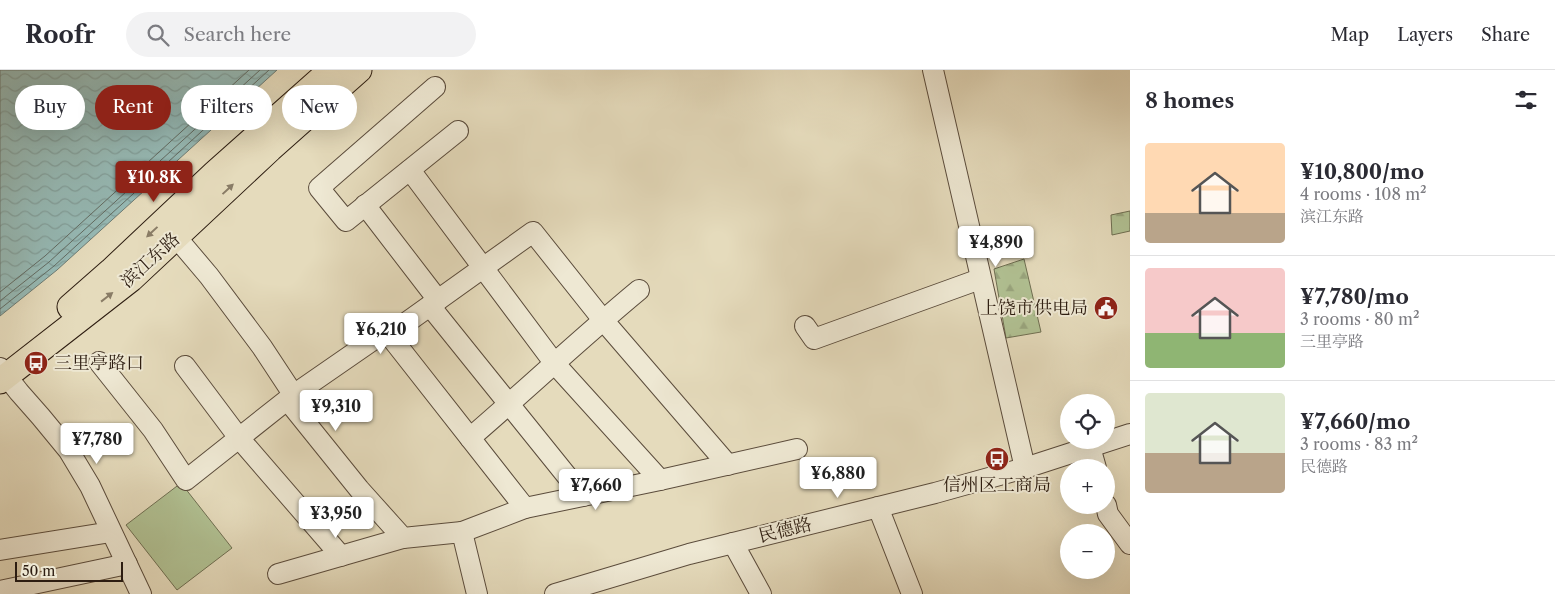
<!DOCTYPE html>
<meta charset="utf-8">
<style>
body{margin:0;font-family:"Libre Caslon Text","Noto Serif SC",serif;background:#f2f2f3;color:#2b2b33;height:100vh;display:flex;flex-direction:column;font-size:19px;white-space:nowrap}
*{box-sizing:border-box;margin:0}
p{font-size:16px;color:#7c7c81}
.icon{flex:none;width:28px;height:28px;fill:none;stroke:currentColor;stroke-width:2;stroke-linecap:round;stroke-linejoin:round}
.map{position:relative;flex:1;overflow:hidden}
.panel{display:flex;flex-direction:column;background:#fff;width:425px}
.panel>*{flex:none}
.guide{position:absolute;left:15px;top:15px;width:475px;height:45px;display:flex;gap:10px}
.tools{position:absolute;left:1060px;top:324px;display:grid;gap:10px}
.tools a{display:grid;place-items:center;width:55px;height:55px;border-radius:50%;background:#fff;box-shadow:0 5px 20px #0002;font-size:25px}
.scale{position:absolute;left:15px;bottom:12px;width:108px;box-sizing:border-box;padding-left:5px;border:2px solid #2d1d11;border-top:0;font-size:14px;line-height:18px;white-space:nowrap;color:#2d1d11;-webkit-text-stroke:4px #eee8d3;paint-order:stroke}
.price{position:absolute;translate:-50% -42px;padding:0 11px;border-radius:5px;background:#fff;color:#222;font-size:16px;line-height:32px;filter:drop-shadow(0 1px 2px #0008)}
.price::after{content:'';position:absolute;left:50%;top:30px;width:15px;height:11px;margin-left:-8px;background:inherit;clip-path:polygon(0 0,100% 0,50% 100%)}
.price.on{background:#8f2418;color:#fff}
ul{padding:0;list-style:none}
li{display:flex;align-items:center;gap:15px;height:125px;padding:0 15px}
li+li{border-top:1px solid #e1e1e2}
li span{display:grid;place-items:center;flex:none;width:140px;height:100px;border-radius:5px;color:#555}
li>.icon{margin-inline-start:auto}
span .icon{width:60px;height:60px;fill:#fffc;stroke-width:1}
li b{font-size:21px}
h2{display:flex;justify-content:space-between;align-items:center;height:60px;padding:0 15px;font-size:21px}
.chip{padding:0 18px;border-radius:22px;background:#fff;box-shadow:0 5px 20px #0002;font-size:18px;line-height:45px}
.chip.on{background:#8f2418;color:#fff}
header{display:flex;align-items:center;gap:30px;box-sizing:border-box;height:70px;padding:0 25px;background:#fff;border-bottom:1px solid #e1e1e2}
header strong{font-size:24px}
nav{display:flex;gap:28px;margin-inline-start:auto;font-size:18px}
.search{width:350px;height:45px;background:#f2f2f3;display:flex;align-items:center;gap:12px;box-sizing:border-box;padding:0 18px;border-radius:28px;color:#7c7c81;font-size:19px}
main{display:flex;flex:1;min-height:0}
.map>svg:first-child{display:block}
.forest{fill:url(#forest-firs);stroke:#6f6f52}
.pitch{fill:#b1c193;stroke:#6f6f52}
.water{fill:url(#water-waves);stroke:#6c7b74}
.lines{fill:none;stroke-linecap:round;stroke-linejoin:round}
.shore{stroke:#626c64;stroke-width:1}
.minor-casing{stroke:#5b4c3c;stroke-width:22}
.major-casing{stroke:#2d1d11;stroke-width:27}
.minor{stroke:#eee8d3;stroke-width:20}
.major{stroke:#e5dbbc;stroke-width:25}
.oneway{fill:#897c66}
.labels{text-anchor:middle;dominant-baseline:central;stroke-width:4;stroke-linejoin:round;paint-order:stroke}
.street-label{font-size:18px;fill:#2d1d11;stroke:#eee8d3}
.poi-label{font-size:18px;fill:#2d1d11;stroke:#eee8d3;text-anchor:end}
</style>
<header>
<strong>Roofr</strong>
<div class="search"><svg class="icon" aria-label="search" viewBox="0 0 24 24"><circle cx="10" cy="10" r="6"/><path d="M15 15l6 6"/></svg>Search here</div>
<nav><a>Map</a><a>Layers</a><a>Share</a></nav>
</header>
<main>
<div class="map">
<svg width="1130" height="524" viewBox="0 0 1130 524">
<defs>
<pattern id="forest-firs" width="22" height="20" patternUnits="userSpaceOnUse" patternTransform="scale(1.25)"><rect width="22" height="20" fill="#b1c193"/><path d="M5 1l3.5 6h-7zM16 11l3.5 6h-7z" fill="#99a57e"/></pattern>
<pattern id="water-waves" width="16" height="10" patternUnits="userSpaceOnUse" patternTransform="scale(1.25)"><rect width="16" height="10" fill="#96bab6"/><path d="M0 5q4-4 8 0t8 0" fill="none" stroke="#829f9b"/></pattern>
</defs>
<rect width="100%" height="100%" fill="#e5dbbc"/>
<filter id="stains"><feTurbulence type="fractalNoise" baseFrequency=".004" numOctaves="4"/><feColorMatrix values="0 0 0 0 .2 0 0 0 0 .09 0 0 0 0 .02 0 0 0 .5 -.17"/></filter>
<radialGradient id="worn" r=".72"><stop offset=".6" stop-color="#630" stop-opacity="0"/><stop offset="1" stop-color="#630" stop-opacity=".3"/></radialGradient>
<g class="forest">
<polygon points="1130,141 1130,161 1112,165 1111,145"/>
<polygon points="1024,189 1041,262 1006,268 994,199"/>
</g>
<polygon class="pitch" points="181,413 232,478 177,520 126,455"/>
<polygon class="water" points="0,0 277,0 57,200 0,246"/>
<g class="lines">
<g class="shore">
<polyline points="0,222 45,186 249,0"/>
<polyline points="0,231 49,192 260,0"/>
<polyline points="0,239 54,196 269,0"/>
</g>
<g class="minor-casing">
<g id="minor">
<polyline points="933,0 1025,398"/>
<polyline points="435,17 319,118 346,151 458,61"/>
<polyline points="410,100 555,294 660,410"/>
<polyline points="365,135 438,230"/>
<polyline points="176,167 209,206 262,277 291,321 293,337 359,419 403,468 462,462 477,524"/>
<polyline points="430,236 583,426"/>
<polyline points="805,256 814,269 980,209"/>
<polyline points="389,265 533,162 603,250 728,395"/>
<polyline points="99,292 153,360 186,410 292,326 386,261 525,438 462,462"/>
<polyline points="185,296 239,368 341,486"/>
<polyline points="0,298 19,322 41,347 69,381 90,416 141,524"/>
<path d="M470,368c57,-49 111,-100 169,-148"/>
<polyline points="1090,377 1096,398"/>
<polyline points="1106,435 1108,444 1130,474"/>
<polyline points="878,437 912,524"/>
<polyline points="525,438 660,410 797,379"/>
<polyline points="733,473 761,524"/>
<polyline points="0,480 111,462"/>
<polyline points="278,504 403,468"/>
<polyline points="0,521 127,494"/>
<polyline points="555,524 689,484 935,423 1025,398 1130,364"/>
</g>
</g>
<g class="major-casing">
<g id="major">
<polyline points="70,237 111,201 215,103 331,0"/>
<polyline points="0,311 131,209 270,79 359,0"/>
</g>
</g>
<use href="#minor" class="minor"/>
<use href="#major" class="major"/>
</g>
<defs><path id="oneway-solid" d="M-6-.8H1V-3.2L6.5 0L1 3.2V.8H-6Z" transform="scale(1.25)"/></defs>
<g class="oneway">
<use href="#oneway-solid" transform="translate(228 119) rotate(-43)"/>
<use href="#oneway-solid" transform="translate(152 162) rotate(137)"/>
<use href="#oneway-solid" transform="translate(107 227) rotate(-38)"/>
</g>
<defs>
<g id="civic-disc" transform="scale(1.25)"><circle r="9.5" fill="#8f2418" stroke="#eee8d3"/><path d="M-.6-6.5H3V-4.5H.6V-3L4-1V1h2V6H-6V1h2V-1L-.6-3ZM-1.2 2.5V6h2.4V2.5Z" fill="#fff"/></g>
<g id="bus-disc" transform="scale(1.25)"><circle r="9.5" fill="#8f2418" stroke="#eee8d3"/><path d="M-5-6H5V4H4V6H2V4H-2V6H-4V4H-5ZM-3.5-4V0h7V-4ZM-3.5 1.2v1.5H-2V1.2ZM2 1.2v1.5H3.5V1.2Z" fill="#fff"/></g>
</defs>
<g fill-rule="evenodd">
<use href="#civic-disc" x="1106" y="238"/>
<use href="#bus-disc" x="36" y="293"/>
<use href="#bus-disc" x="997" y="389"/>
</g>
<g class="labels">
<g class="street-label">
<text transform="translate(150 190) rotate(-42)">滨江东路</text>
<text transform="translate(785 460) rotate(-14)">民德路</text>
</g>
<g class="poi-label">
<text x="1088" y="238">上饶市供电局</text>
<text x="54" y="293" text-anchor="start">三里亭路口</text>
<text x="997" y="415" text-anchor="middle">信州区工商局</text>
</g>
</g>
<rect width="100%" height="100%" filter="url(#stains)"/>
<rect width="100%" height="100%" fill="url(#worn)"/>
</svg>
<div class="tools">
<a><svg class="icon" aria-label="locate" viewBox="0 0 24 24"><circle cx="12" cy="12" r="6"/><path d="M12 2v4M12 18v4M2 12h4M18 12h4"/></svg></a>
<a>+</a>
<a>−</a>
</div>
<div class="scale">50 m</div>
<b class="price on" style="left:154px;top:133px">¥10.8K</b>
<b class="price" style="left:996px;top:198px">¥4,890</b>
<b class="price" style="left:381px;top:285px">¥6,210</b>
<b class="price" style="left:336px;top:362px">¥9,310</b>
<b class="price" style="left:97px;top:395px">¥7,780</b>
<b class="price" style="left:838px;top:429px">¥6,880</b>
<b class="price" style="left:596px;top:441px">¥7,660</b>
<b class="price" style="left:336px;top:469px">¥3,950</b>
<div class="guide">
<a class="chip">Buy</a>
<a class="chip on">Rent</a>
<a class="chip">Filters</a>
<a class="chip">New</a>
</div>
</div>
<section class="panel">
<h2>8 homes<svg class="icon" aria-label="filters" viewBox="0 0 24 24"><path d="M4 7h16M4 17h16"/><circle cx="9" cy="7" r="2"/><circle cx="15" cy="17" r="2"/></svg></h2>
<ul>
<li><span style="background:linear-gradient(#ffd9b3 70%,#b9a48a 0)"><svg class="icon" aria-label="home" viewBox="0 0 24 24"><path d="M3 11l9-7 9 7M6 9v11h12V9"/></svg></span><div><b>¥10,800/mo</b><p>4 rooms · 108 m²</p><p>滨江东路</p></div></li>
<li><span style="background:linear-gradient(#f6c9c9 65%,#8fb573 0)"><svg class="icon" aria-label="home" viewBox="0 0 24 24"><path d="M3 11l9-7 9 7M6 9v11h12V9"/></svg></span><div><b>¥7,780/mo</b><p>3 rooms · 80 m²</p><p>三里亭路</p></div></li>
<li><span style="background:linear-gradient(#dfe7d0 60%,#b9a48a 0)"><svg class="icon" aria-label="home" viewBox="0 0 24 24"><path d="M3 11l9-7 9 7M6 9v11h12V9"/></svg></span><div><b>¥7,660/mo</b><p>3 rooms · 83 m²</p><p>民德路</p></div></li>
</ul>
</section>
</main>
